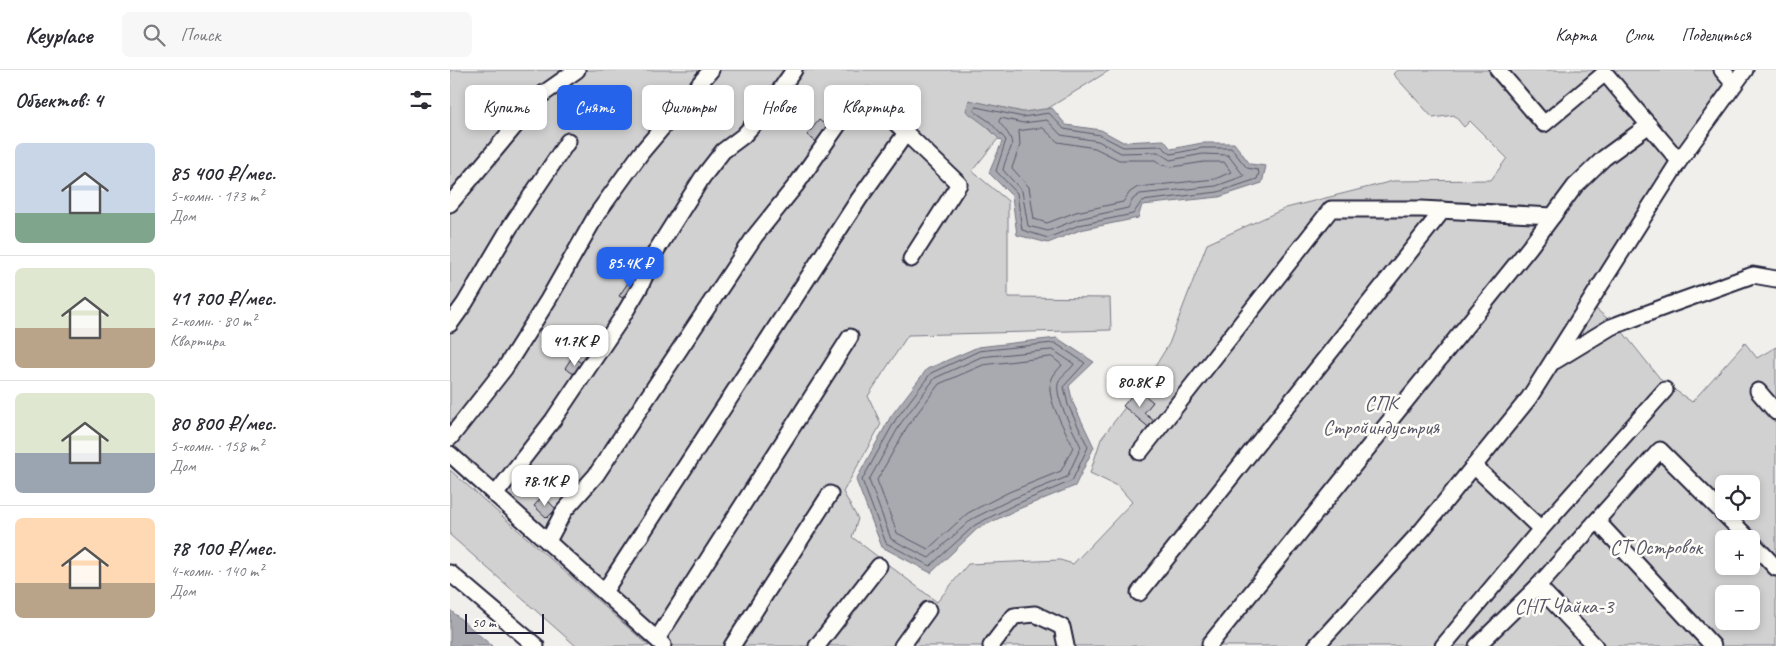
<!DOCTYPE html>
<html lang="ru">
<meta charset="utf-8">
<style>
body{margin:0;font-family:Caveat,sans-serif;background:#f7f7f7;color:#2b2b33;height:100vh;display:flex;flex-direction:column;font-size:19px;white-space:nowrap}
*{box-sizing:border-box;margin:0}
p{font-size:16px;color:#7c7c81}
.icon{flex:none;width:28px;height:28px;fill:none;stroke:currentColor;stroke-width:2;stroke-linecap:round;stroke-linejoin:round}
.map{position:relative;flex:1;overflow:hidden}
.drawer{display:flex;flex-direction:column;background:#fff;width:450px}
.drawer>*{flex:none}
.banner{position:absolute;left:15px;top:15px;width:475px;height:45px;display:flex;gap:10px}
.tools{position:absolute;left:1265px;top:405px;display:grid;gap:10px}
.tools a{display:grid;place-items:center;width:45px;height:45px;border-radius:8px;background:#fff;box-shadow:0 2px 8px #0003;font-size:25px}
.scale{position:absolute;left:15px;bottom:12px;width:79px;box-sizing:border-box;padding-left:5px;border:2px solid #22223b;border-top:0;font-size:14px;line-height:18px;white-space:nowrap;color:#22223b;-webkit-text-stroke:4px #fdfcf7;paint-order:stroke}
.price{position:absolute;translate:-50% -42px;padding:0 11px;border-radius:10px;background:#fff;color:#222;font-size:16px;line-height:32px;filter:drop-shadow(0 1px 2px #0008)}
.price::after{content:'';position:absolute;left:50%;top:30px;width:15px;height:11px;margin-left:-8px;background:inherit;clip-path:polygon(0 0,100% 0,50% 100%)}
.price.selected{background:#2563eb;color:#fff}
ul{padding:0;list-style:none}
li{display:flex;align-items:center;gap:15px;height:125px;padding:0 15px}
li+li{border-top:1px solid #e1e1e2}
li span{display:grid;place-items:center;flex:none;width:140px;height:100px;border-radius:8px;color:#555}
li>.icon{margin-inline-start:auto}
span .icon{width:60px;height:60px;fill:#fffc;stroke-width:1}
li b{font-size:21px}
h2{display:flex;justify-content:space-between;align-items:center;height:60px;padding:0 15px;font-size:21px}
.tag{padding:0 18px;border-radius:8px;background:#fff;box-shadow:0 2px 8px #0003;font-size:18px;line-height:45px}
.tag.selected{background:#2563eb;color:#fff}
header{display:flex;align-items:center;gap:30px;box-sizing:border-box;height:70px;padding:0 25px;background:#fff;border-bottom:1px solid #e1e1e2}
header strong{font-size:24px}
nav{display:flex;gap:28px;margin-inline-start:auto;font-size:18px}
.search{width:350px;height:45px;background:#f7f7f7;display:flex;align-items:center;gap:12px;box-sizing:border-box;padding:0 18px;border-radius:8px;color:#7c7c81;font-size:19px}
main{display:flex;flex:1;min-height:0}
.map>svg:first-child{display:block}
.green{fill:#d2d1d1;stroke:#7a7a86;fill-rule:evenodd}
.water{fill:#a9a9b0;stroke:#737381}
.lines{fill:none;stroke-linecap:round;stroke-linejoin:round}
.shore{stroke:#58586a;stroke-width:1}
.building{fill:#bcbcc0;stroke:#22223b}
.minor-casing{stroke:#22223b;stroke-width:19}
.minor{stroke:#fdfcf7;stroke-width:15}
.labels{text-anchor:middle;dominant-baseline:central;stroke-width:5;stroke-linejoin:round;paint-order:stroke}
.park-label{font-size:21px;fill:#575768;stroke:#fdfcf7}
</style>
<header>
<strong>Keyplace</strong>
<div class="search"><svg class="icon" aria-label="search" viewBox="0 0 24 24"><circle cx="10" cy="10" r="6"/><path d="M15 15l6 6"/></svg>Поиск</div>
<nav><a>Карта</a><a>Слои</a><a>Поделиться</a></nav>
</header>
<main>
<section class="drawer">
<h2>Объектов: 4<svg class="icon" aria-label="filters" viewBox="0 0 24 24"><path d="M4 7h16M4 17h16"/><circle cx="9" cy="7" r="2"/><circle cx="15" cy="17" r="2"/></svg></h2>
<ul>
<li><span style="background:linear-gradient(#c9d6e8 70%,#7fa58c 0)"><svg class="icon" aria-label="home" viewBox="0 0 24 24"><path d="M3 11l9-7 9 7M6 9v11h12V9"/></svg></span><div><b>85 400 ₽/мес.</b><p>5-комн. · 173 m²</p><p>Дом</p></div></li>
<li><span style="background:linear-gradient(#dfe7d0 60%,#b9a48a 0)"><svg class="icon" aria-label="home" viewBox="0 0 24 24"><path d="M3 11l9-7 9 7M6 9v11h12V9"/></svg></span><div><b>41 700 ₽/мес.</b><p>2-комн. · 80 m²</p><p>Квартира</p></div></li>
<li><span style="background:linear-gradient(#dfe7d0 60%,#9aa5b1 0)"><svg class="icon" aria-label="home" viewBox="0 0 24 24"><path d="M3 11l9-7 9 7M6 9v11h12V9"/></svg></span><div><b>80 800 ₽/мес.</b><p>5-комн. · 158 m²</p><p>Дом</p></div></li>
<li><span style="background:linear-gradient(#ffd9b3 65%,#b9a48a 0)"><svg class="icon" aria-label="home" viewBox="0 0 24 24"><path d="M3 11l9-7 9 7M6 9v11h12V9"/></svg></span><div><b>78 100 ₽/мес.</b><p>4-комн. · 140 m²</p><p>Дом</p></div></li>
</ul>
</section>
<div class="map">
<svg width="1326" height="576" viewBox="0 0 1326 576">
<rect width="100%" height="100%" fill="#f0efec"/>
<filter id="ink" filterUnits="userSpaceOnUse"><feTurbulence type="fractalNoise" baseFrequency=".02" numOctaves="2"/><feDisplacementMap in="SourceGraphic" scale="10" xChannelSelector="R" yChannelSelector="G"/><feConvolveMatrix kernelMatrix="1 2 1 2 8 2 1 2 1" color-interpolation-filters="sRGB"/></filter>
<g filter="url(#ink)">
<g class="green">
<path d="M0,0h660l-113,70 -25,31 36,30v96l102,1 1,32 -203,5 -40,61 13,28 -38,68 15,27 -6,18 85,65 31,-38 92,-4 13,4 59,-62 -13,-15 -29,-14 11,-34 50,-66 18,-29 38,-100 79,-36 107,-27 98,-1 16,-22 -37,-37 -6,6 -10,-12 -21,3 -40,-44 4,-4h344l-158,228 39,33 40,50 30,21 53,-59 12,15 19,-11v299h-1103l-223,-202zM1274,414h27v27h-27zM1274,469h27v27h-27zM1274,524h27v27h-27z"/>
<polygon points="0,400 199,576 126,576 0,465"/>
</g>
<g class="water">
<polygon points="519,30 573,42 602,38 616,55 651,60 673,72 714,70 721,79 752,73 784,73 800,94 816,96 812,113 769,127 692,135 688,148 630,160 598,173 567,165 562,126 539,103 552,72 536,56 516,41"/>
<polygon points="607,268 644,292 619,316 623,333 644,377 625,416 566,440 527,459 481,503 432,477 406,410 441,346 477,299 528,277"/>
<polygon points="0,540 42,576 0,576"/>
</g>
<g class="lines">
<g class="shore">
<polygon points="526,37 573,47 599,43 614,59 650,65 673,77 711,76 721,84 752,78 781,78 797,98 808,100 809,103 807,109 768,122 692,131 683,144 629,155 598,168 572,160 567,123 546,101 556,70 540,52 524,41"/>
<path d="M551,48l22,5 24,-3 14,15 37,6 23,12 37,-1 12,8 33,-6 25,1 16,21 -28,10 -76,8 -7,5 -5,9 -50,11 -30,12 -20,-5 -6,-35 -19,-21c6,-27 18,-22 -4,-48z"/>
<polygon points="593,58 608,72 645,78 669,90 705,90 712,95 722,97 754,92 774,92 781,102 765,109 688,117 680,122 673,132 626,142 597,153 584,149 579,117 562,98 570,75 569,61"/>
<polygon points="605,273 635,293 614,316 618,335 638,377 622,411 564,435 525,455 480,496 436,473 412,410 446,349 481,303 529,281"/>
<path d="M603,280l21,14c-3,6 -12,10 -15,17 -7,14 16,52 22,66l-14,30 -55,22 -40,20 -43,39 -38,-19 -22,-59 32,-57 34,-45 46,-21z"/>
<path d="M602,287l10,8c-4,5 -9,9 -11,16 -6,18 15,49 22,66l-12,24 -52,21 -41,21 -40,36 -31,-16 -20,-53 30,-53 32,-43 44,-19z"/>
</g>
</g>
<g class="building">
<polygon points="369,50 380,58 369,74 357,65"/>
<polygon points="182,207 190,212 178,231 169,226"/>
<polygon points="122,287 135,295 128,307 115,298"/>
<polygon points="687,319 703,332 694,343 708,354 702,360 673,336"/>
<polygon points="93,426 106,439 97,448 84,436"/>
</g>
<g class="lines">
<g class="minor-casing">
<g id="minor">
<polyline points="1048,0 1094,54 1155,3 1229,91"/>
<polyline points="1272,0 1284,14"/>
<polyline points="0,134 90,26 127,0"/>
<polyline points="0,254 15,233 60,157 118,71"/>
<polyline points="1105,291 1161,257 1222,234 1303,205 1326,209"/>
<polyline points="1308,321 1326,342"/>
<polyline points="0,368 55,298 98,230 147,144 191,83 261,0"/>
<polyline points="690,382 881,139 971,139 1103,146"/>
<polyline points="0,384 213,575"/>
<polyline points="1024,396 1091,459 1215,320"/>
<polyline points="45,425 103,350 171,249 190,217 206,181 252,108 273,81 293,66 314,43 344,0"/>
<polyline points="1147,451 1263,576"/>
<polyline points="98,471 114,441 146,405 305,166 346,115 407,28 418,26 456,63"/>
<polyline points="1301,471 1326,498"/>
<polyline points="0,503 86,576"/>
<polyline points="1088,516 1145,576"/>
<polyline points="154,522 409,129 456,63 509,114 461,189"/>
<polyline points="689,523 993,140"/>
<polyline points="207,569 400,267"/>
<polyline points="760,574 1079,178 1125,116 1154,88 1199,55"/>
<polyline points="282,576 380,424"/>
<polyline points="367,576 429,496"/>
<polyline points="452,576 478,540"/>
<polyline points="541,576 564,546 585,544 612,557 616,576"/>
<polyline points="866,576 972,460 1079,328 1229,91 1295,0"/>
<polyline points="993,576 1091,459"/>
<polyline points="1027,576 1088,516 1210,380 1299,469"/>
</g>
</g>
<use href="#minor" class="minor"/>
</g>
</g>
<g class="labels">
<g class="park-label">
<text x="931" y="333">СПК<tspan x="931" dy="24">Стройиндустрия</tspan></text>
<text x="1206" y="477">СТ Островок</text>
<text x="1114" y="536">СНТ Чайка-3</text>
</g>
</g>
</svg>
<div class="tools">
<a><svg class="icon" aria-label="locate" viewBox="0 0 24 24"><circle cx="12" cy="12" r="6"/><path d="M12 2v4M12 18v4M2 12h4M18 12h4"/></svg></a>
<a>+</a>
<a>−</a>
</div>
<div class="scale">50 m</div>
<b class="price selected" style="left:180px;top:219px">85.4K ₽</b>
<b class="price" style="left:125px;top:297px">41.7K ₽</b>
<b class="price" style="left:690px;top:338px">80.8K ₽</b>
<b class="price" style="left:95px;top:437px">78.1K ₽</b>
<div class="banner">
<a class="tag">Купить</a>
<a class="tag selected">Снять</a>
<a class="tag">Фильтры</a>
<a class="tag">Новое</a>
<a class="tag">Квартира</a>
</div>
</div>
</main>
